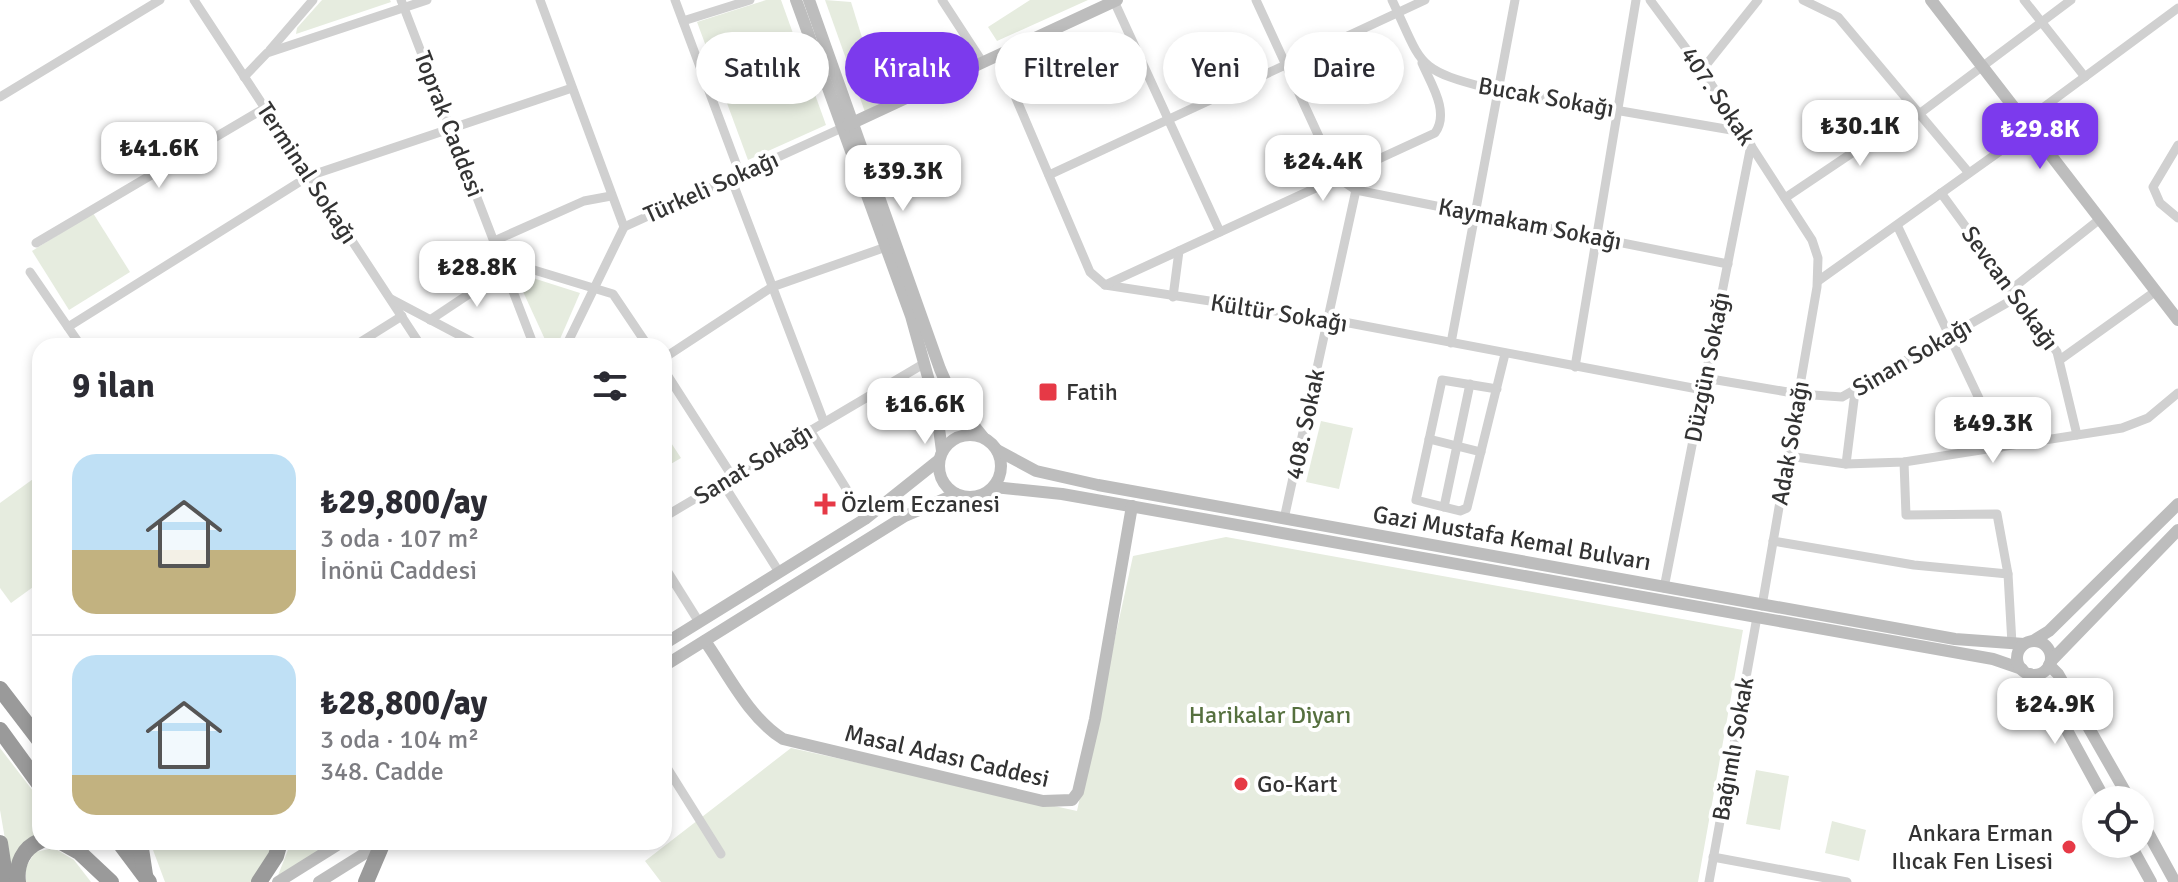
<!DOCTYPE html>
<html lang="tr">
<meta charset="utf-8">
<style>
body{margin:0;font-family:Signika,sans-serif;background:#f7f7f7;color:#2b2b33;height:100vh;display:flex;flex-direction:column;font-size:30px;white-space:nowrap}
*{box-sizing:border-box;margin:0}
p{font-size:26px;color:#7c7c81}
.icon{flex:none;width:44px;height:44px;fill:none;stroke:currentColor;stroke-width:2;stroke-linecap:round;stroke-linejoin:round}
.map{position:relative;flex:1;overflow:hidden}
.details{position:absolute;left:32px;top:338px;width:640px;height:512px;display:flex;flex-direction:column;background:#fff;border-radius:24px;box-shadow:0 4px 12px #0003}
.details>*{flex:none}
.hud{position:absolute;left:696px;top:32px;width:760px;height:72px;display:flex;gap:16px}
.controls{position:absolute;left:2082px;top:786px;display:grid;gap:16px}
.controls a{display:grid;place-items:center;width:72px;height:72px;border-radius:50%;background:#fff;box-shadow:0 4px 12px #0003;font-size:40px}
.price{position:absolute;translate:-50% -68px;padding:0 18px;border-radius:16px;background:#fff;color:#222;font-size:26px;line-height:52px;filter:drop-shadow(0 2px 4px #0008)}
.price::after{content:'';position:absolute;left:50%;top:48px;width:24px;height:18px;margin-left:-12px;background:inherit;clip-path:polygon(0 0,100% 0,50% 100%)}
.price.active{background:#7c3aed;color:#fff}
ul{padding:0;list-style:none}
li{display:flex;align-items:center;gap:24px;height:200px;padding:0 40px}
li+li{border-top:2px solid #e1e1e2}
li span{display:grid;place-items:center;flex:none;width:224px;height:160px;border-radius:24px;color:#555}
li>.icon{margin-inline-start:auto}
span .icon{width:96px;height:96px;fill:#fffc;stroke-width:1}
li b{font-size:34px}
h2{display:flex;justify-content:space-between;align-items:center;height:96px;padding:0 40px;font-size:34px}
.chip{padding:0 28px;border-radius:36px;background:#fff;box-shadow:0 4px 12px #0003;font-size:28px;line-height:72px}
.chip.active{background:#7c3aed;color:#fff}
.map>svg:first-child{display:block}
.green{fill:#e6ecdf}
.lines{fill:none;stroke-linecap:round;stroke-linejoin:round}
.street{stroke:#d0d0d0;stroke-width:9}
.secondary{stroke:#bdbdbd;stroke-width:12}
.highway{stroke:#9a9a9a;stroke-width:16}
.poi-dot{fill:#e63946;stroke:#fff;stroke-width:3}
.labels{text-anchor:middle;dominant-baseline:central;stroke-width:8;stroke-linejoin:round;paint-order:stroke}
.street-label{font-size:24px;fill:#333;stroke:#fff}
.poi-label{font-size:24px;fill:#333;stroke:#fff;text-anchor:start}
.park-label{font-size:24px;fill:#56703f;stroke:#fff}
</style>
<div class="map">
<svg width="2178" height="882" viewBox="0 0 2178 882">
<rect width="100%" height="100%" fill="#fff"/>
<g class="green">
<polygon points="322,0 390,0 391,2 296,34 297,28"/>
<polygon points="766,0 781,0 826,125 748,160 697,22"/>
<polygon points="825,0 851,2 882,102 865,112"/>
<polygon points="1030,0 1088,0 997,41 988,27"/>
<polygon points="93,213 130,272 69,310 32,251"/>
<polygon points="514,272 580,293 557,346 548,346"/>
<polygon points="1321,421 1353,428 1339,489 1306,482"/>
<polygon points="664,432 681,458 664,468"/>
<polygon points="40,474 40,582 11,603 0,588 0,503"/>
<polygon points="1226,537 1743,630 1698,882 661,882 645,861 791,748 1077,811 1133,556"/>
<polygon points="0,748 40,800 40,833 19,848 10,868 0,810"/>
<polygon points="1756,770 1789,776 1780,830 1746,824"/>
<polygon points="1832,821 1866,830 1859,861 1825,853"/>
<polygon points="150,842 275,842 255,882 165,882"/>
<polygon points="291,842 335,842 277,878"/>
<polygon points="54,848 74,860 91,882 26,882 26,867 35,852"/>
</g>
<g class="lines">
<g class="street">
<polyline points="194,0 421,346"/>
<polyline points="401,0 501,260 613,294 648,346"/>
<polyline points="540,0 624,227 566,346"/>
<polyline points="675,0 740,174"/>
<polyline points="942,0 983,63"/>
<polyline points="1256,0 1338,178 1356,190 1728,264"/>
<path d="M1392,0c31,65 22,69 95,88l256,44"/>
<polyline points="1650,0 1702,70 1812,240 1818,258 1817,287 1762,606"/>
<polyline points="1803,0 1838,17 1969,173"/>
<polyline points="2024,0 2085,77"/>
<polyline points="1114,1 1220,232"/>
<polyline points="683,21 750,0"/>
<polyline points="270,50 313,0"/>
<polyline points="998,56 1090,272 1105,285 1328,319 1703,390"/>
<polyline points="1702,70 1758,0"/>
<polyline points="244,77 267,53 427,0"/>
<polyline points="0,97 160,0"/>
<polyline points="1919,114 2071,0"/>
<polyline points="2025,121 2178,8"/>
<polyline points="2178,145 2153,187 2160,203 2178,218"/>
<polyline points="1049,175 1425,0"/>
<polyline points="731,178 824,422"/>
<polyline points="1941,193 2057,352 2077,435"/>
<polyline points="1785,198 1916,110"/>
<polyline points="1897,225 2002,447"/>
<polyline points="624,227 842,128"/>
<polyline points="494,241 584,201 611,196"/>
<polyline points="36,243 265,108"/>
<polyline points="501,260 534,346"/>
<polyline points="30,272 81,346"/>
<polyline points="1818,281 2031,129"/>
<path d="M1105,285l330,-152c15,-21 -4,-49 -13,-70"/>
<polyline points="2013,288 2100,219"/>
<polyline points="1173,297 1179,251"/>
<polyline points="391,299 480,346"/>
<polyline points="430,320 505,270"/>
<polyline points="68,327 309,176 572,88"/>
<polyline points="1451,343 1515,0"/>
<polyline points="354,346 402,316"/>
<polyline points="664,358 772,287 886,247"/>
<polyline points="2061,359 2156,291"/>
<polyline points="1575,367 1636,0"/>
<polyline points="664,370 732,476"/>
<polyline points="1705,378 1799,394 1842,397 2019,296"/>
<polyline points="1497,389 1442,380 1416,500 1460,511 1467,508 1505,354"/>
<polyline points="810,430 865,519"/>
<polyline points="1429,439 1481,452"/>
<polyline points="1788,456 1846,464 1904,462 2122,428 2148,418 2178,393"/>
<polyline points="1904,462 1906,515 1997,514 2008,574"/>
<polyline points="1846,464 1855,392"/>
<polyline points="722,482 779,572"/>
<polyline points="1444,507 1470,384"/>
<polyline points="664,517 925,363"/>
<polyline points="1284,519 1356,190"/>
<polyline points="1773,541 1914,565 2008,574 2012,644"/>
<polyline points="664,566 699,622"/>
<polyline points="1664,588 1751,145"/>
<polyline points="664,763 721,854"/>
<polyline points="1713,857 1847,882"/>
<polyline points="1709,882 1757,617"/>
</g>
<g class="secondary">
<polyline points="796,0 911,316 936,406 942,451"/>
<polyline points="809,0 940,369 954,401 983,437"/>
<polyline points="1931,0 2178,320"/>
<polyline points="848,125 1117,0"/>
<circle cx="970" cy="466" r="31"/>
<polyline points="997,450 1036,471 1098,485 1955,639 2024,644"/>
<polyline points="994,487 1062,494 1993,659 2022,669"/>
<path d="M705,641c23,33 44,77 78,98l260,62 29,-1 6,-8 17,-73 37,-213"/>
<polyline points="2033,641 2049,631 2178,504"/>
<circle cx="2034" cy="658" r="17"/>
<polyline points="664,644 865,519 939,460"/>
<polyline points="2051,661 2178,530"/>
<polyline points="2049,665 2058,674 2130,800"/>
<polyline points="664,666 905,516 956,494"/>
<polyline points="2030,674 2046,692 2105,800"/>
<polyline points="2140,818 2175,882"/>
<polyline points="2130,844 2151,882"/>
<polyline points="278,882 342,842"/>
<polyline points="319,882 383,842"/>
</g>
<g class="highway">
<polyline points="0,689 40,741"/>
<polyline points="0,730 40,785"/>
<polyline points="61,842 79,852 111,882"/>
<polyline points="119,842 149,882"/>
<polyline points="140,842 145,875"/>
<polyline points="0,843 6,882"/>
<path d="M18,882c-2,-18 5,-34 22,-41"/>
<polyline points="259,882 276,856 280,842"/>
<polyline points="366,882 383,842"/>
</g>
</g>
<g class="poi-dot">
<rect x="1038" y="382" width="20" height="20" rx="4"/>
<path d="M821 492h8v8h8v8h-8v8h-8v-8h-8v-8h8z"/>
<circle cx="1241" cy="784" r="8"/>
<circle cx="2069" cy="847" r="8"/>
</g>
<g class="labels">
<g class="street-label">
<text transform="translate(1718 96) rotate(56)">407. Sokak</text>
<text transform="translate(1546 97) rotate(10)">Bucak Sokağı</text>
<text transform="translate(449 124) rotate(69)">Toprak Caddesi</text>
<text transform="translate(307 173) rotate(57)">Terminal Sokağı</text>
<text transform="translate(711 187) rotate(-24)">Türkeli Sokağı</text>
<text transform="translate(1530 224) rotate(11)">Kaymakam Sokağı</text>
<text transform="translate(2010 288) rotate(54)">Sevcan Sokağı</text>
<text transform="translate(1279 313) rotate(9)">Kültür Sokağı</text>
<text transform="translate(1912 357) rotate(-30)">Sinan Sokağı</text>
<text transform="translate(1707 367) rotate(-79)">Düzgün Sokağı</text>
<text transform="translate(1305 424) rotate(-78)">408. Sokak</text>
<text transform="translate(1790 443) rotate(-80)">Adak Sokağı</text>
<text transform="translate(753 464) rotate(-31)">Sanat Sokağı</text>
<text transform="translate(1512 538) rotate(10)">Gazi Mustafa Kemal Bulvarı</text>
<text transform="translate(1733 749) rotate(-80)">Bağımlı Sokak</text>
<text transform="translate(947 756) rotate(13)">Masal Adası Caddesi</text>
</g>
<g class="poi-label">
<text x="1066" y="392">Fatih</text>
<text x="841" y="504">Özlem Eczanesi</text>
<text x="1257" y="784">Go-Kart</text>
<text x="2053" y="833" text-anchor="end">Ankara Erman<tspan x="2053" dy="28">Ilıcak Fen Lisesi</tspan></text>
</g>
<g class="park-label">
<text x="1270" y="715">Harikalar Diyarı</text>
</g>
</g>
</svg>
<div class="controls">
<a><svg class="icon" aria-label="locate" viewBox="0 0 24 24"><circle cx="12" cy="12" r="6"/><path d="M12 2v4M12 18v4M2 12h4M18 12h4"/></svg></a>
</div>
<b class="price" style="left:1860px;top:168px">₺30.1K</b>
<b class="price active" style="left:2040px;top:171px">₺29.8K</b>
<b class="price" style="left:159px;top:190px">₺41.6K</b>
<b class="price" style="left:1323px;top:203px">₺24.4K</b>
<b class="price" style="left:903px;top:213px">₺39.3K</b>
<b class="price" style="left:477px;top:309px">₺28.8K</b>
<b class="price" style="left:925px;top:446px">₺16.6K</b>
<b class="price" style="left:1993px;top:465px">₺49.3K</b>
<b class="price" style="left:2055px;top:746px">₺24.9K</b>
<div class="hud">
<a class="chip">Satılık</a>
<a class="chip active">Kiralık</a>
<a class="chip">Filtreler</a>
<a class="chip">Yeni</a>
<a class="chip">Daire</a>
</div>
<section class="details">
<h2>9 ilan<svg class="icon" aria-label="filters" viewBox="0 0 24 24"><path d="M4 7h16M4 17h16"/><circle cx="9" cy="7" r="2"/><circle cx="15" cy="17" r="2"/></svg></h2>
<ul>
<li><span style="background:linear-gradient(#bfe0f5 60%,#c2b280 0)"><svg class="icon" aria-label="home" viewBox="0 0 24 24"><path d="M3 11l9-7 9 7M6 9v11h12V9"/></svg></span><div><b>₺29,800/ay</b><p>3 oda · 107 m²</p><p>İnönü Caddesi</p></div></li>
<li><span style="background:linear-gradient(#bfe0f5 75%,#c2b280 0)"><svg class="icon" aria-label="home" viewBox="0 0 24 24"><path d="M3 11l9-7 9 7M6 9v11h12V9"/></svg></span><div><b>₺28,800/ay</b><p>3 oda · 104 m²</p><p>348. Cadde</p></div></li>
</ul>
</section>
</div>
